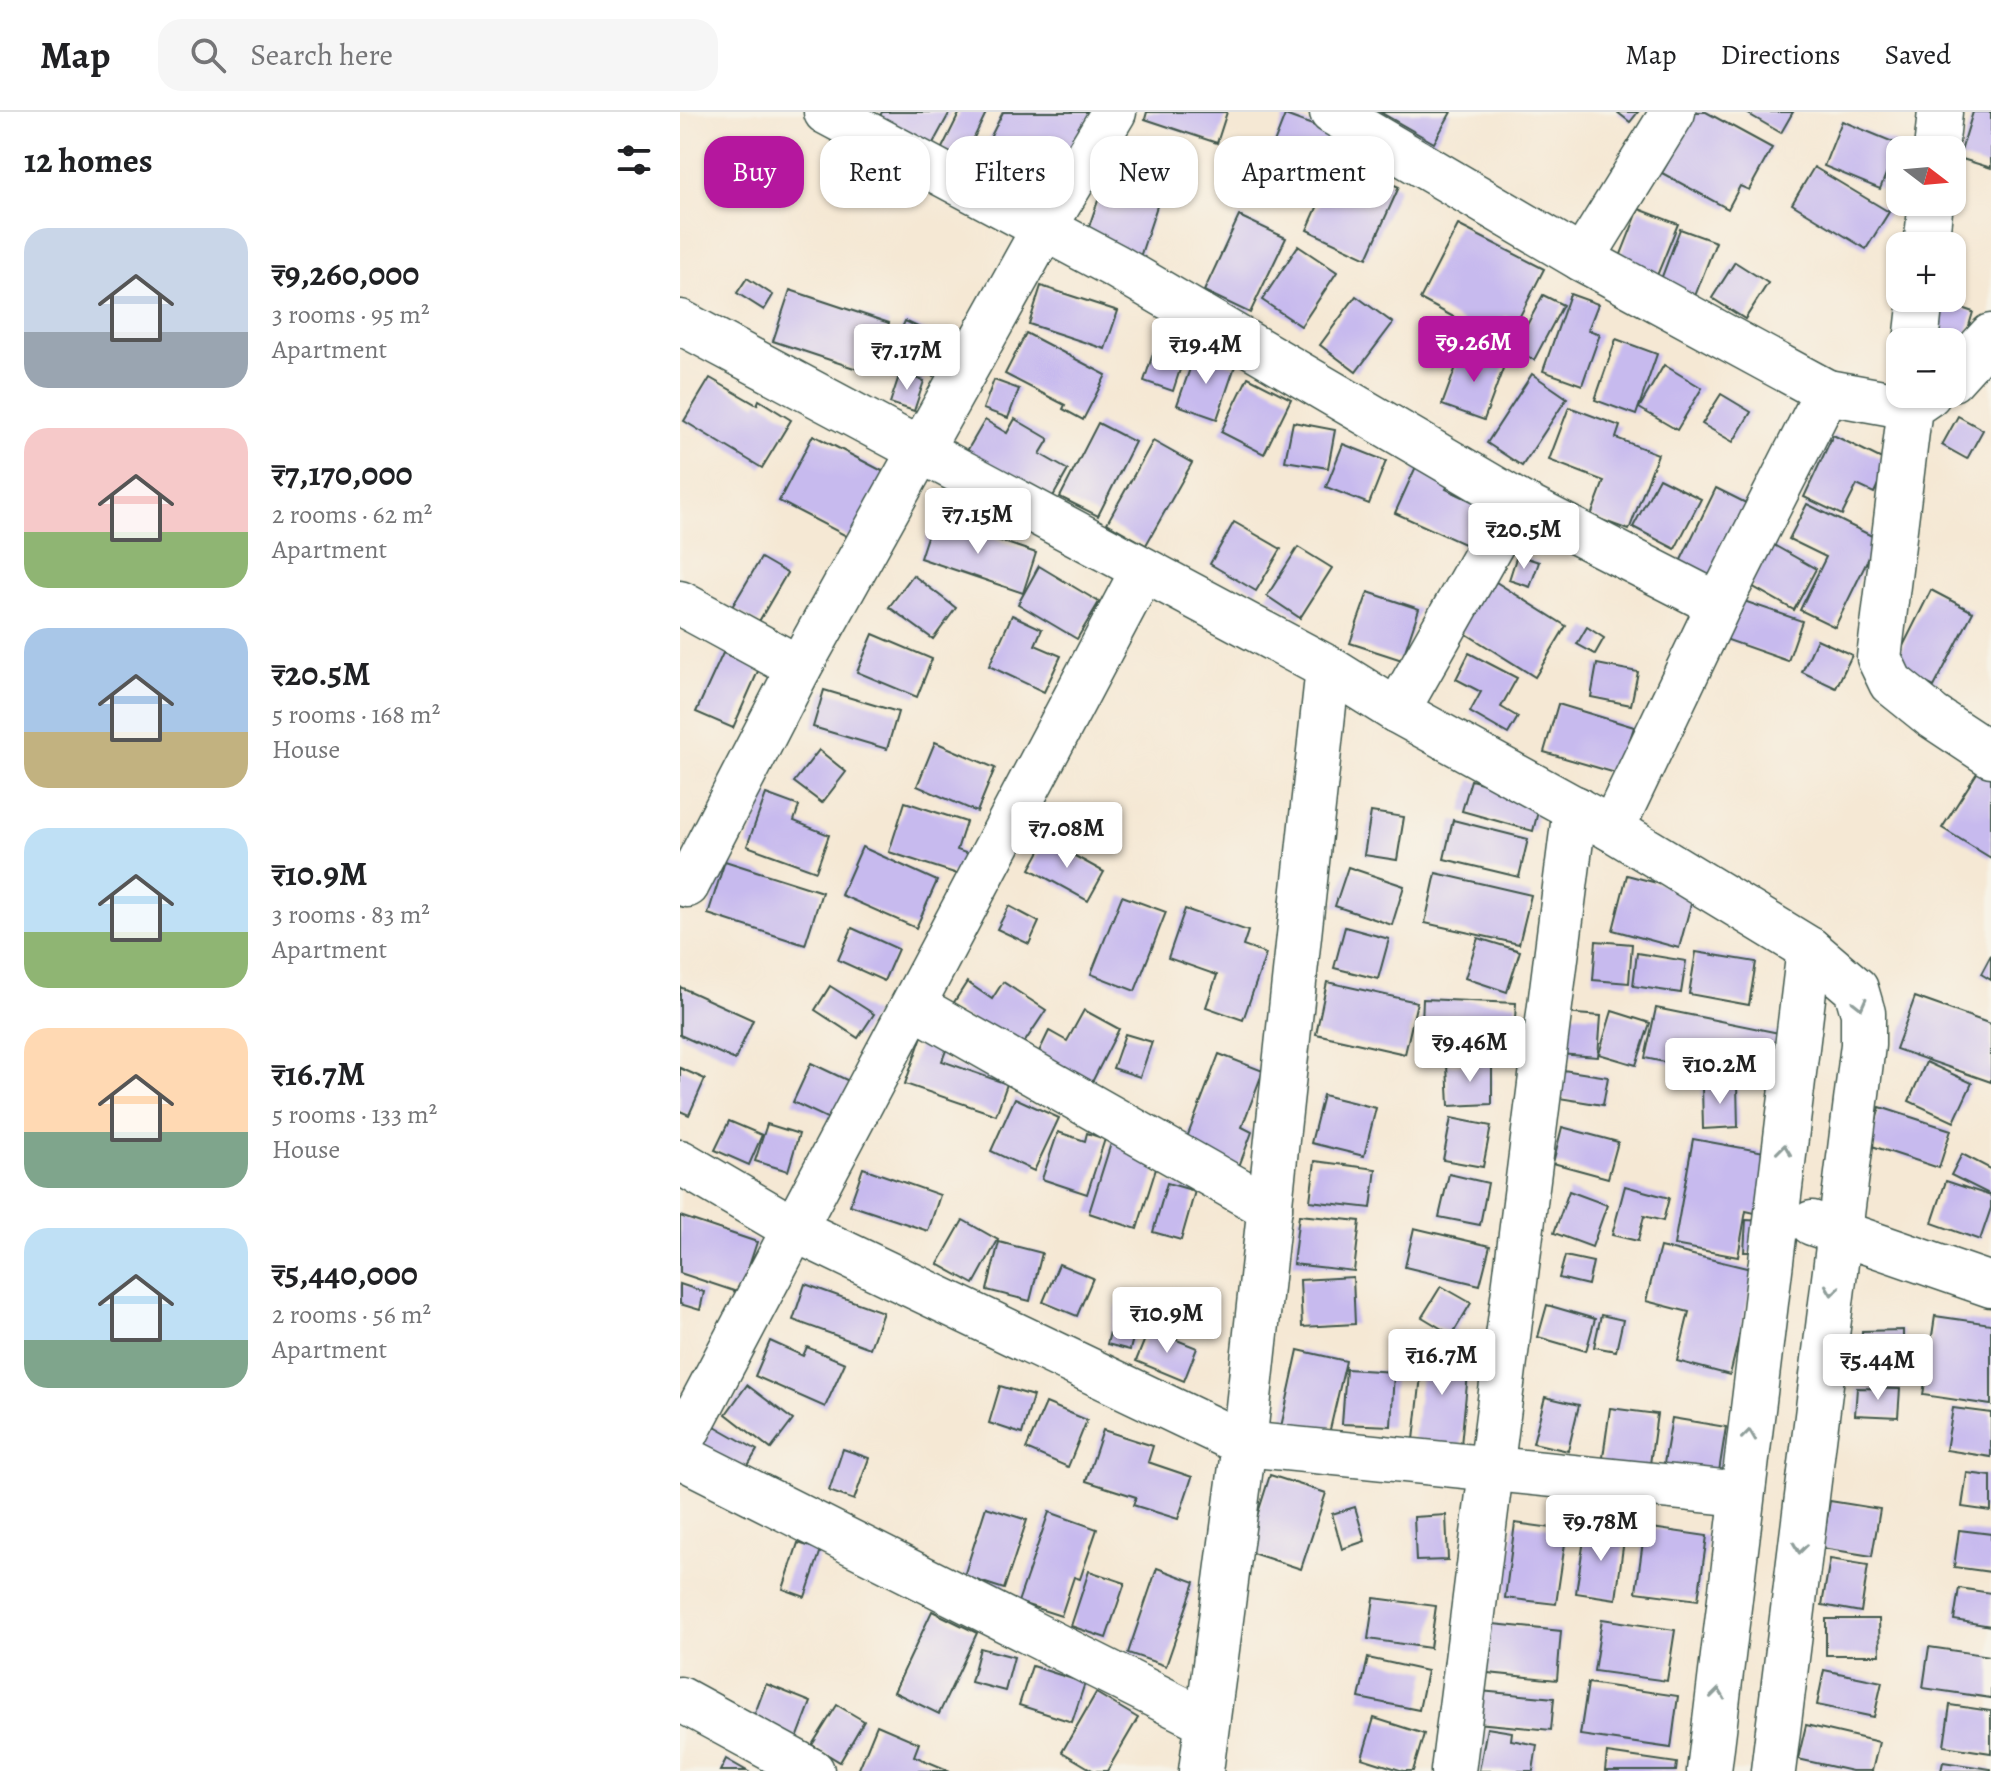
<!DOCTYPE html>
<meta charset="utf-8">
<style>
body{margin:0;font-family:Alegreya,serif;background:#f6f6f6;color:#202124;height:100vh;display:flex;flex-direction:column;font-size:30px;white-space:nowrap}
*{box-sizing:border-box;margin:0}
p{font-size:26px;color:#757577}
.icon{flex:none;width:44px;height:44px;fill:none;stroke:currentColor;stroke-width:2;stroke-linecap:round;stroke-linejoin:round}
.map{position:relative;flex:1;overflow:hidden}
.details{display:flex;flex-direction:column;background:#fff;width:680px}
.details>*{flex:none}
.top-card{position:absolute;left:24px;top:24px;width:760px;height:72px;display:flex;gap:16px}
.needle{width:52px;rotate:106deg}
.tools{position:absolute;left:1206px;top:24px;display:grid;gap:16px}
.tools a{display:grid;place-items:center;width:80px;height:80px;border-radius:16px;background:#fff;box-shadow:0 2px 6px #0004;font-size:40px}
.price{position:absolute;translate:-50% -68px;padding:0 18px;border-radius:8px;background:#fff;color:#222;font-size:26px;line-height:52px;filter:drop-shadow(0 2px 4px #0008)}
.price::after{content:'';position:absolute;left:50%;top:48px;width:24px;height:18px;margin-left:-12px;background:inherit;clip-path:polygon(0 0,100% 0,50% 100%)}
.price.selected{background:#b5179e;color:#fff}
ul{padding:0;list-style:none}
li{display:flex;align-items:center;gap:24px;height:200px;padding:0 24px}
li span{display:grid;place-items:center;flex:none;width:224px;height:160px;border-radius:24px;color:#555}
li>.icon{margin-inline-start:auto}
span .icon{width:96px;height:96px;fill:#fffc;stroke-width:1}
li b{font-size:34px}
h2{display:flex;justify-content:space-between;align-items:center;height:96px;padding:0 24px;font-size:34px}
.chip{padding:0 28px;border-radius:24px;background:#fff;box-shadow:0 2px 6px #0004;font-size:28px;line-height:72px}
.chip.selected{background:#b5179e;color:#fff}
header{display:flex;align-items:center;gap:48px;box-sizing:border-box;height:112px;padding:0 40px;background:#fff;border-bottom:2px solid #e0e0e0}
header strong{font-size:38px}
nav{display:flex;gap:44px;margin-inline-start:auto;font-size:28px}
.search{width:560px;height:72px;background:#f6f6f6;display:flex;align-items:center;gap:20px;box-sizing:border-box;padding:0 28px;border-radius:24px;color:#757577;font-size:30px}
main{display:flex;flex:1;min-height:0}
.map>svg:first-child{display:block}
.building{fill:#c7baee}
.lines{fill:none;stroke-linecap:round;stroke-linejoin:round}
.minor-casing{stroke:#3f574c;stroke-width:47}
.minor{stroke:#fff;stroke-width:44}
.oneway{stroke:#8f9e9a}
</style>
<header>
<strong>Map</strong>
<div class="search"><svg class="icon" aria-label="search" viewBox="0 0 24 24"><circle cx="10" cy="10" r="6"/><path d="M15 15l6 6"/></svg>Search here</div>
<nav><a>Map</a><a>Directions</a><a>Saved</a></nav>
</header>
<main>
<section class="details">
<h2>12 homes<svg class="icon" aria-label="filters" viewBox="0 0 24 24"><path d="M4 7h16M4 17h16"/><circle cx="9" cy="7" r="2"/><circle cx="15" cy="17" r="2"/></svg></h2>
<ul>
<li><span style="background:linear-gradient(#c9d6e8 65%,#9aa5b1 0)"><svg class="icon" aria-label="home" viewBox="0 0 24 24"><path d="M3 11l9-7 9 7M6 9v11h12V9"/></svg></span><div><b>₹9,260,000</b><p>3 rooms · 95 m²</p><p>Apartment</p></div></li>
<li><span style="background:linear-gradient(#f6c9c9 65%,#8fb573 0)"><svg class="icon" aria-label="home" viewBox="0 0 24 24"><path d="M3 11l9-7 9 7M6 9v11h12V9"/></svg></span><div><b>₹7,170,000</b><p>2 rooms · 62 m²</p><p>Apartment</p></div></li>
<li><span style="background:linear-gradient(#a9c7e8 65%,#c2b280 0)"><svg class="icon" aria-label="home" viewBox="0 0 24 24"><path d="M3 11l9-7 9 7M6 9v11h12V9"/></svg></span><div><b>₹20.5M</b><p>5 rooms · 168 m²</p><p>House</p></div></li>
<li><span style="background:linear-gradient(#bfe0f5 65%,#8fb573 0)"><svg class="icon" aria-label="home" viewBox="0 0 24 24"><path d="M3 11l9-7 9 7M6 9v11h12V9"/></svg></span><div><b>₹10.9M</b><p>3 rooms · 83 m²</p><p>Apartment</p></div></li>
<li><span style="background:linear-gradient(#ffd9b3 65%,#7fa58c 0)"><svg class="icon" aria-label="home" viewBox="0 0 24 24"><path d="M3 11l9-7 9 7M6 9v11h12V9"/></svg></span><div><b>₹16.7M</b><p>5 rooms · 133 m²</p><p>House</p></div></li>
<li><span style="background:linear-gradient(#bfe0f5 70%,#7fa58c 0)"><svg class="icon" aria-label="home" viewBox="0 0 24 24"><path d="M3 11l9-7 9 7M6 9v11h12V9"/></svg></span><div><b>₹5,440,000</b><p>2 rooms · 56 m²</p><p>Apartment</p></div></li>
</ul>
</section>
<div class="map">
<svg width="1311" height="1659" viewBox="0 0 1311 1659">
<rect width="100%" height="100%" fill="#f7f3e8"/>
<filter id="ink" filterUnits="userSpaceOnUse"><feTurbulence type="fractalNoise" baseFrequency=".0125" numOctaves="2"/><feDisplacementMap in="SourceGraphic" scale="16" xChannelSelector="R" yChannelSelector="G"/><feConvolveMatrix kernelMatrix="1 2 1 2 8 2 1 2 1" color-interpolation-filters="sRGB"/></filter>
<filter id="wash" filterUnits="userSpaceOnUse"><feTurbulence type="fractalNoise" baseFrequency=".006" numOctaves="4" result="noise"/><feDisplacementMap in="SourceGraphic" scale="32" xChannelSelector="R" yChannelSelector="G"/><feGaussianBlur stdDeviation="1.8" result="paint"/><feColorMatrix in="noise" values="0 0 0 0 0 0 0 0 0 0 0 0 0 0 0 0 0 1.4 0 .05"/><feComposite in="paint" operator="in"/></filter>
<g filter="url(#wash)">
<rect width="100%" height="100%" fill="#f5e8d4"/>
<g id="blocks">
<g class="building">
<polygon points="202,0 270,0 246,44 193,17"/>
<polygon points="280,0 306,1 276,63 254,52"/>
<polygon points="323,0 413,0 369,91 295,56"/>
<polygon points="467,0 547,0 537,31 465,7"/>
<polygon points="700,0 771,0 754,31"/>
<polygon points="937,0 958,0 950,10"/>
<polygon points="1016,0 1026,0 1092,36 1069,78 1060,74 1048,97 982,61"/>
<polygon points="1065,0 1113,0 1101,21"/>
<polygon points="1293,0 1311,0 1311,56 1279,46"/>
<polygon points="605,3 657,22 635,82 582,62"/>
<polygon points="1162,9 1218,32 1200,77 1144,54"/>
<polygon points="437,34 491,52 459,148 404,129"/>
<polygon points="658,48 719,75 687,146 627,118"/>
<polygon points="1134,55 1209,100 1186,137 1112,92"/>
<polygon points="959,97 998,112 976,166 938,150"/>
<polygon points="559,104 606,126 570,201 524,179"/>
<polygon points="778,113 864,157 837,210 825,204 813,230 781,214 783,210 740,187"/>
<polygon points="1000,117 1036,130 1015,184 980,170"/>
<polygon points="618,134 657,160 621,214 582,188"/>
<polygon points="1055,150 1088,171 1065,207 1032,186"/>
<polygon points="67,166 93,183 84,198 57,181"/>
<polygon points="361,174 438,199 425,237 349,212"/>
<polygon points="110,178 209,211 192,262 93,229"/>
<polygon points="890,182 918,192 908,218 920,222 902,273 863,259"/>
<polygon points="863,183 883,193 854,248 834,237"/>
<polygon points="676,184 713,211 676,260 640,233"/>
<polygon points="1261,189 1293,200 1280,245 1272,243 1272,230 1248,230"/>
<polygon points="225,209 268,229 253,264 209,244"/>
<polygon points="346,221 426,263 403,308 383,297 385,293 325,262"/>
<polygon points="478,227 507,236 493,279 464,269"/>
<polygon points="936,227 977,242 956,303 915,288"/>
<polygon points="783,236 825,251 804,308 762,293"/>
<polygon points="516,240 555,254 537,307 497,293"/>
<polygon points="984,253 1022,276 997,318 959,296"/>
<polygon points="220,261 244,269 234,299 210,291"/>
<polygon points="852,262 887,286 842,354 807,331"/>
<polygon points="568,265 611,287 584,342 541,320"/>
<polygon points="30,266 77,293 79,288 111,308 82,356 4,309"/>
<polygon points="314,268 339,277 328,306 303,297"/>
<polygon points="1041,282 1071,300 1053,330 1022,312"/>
<polygon points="889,295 940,314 936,326 978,342 949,418 911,404 924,369 869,348"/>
<polygon points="1278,304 1303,318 1287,347 1262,333"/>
<polygon points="335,307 369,327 360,342 388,358 371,388 287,339 305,308 327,321"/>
<polygon points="613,310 655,318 648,356 605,349"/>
<polygon points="418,311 455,330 418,404 380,385"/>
<polygon points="133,323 208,362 174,428 99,389"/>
<polygon points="1153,323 1208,350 1194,381 1177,373 1162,403 1124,385"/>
<polygon points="473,329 512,351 466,433 427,411"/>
<polygon points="663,332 706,349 689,392 646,375"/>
<polygon points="738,350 772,365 766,377 813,399 795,437 715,401"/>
<polygon points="979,366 1021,387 995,437 953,415"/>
<polygon points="1036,376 1076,396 1038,471 999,452"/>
<polygon points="1127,392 1198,427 1155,515 1120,498 1146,445 1109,427"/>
<polygon points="253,406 356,441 343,481 240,446"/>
<polygon points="554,410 601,437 576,479 530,452"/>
<polygon points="1092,432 1136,457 1114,498 1070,473"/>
<polygon points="618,435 652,456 620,506 587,484"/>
<polygon points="837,443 859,450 850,475 829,468"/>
<polygon points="81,446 107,461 78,511 52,495"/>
<polygon points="359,454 419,490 397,527 338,492"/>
<polygon points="233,463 276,496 253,527 209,495"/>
<polygon points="808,465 886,514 855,565 777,516"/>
<polygon points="1251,478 1293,500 1254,575 1213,554"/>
<polygon points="688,480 739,497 722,548 670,531"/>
<polygon points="1058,487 1122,509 1108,549 1045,527"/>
<polygon points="332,503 362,517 355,533 381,544 364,580 309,554"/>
<polygon points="907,515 924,526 915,542 897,532"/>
<polygon points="193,522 252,547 237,585 177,560"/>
<polygon points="1137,527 1172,543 1156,576 1122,560"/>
<polygon points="43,541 79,557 53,616 16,600"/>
<polygon points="789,541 837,566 821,595 838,605 828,622 790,600 801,580 776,567"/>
<polygon points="917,552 958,560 951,593 911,585"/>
<polygon points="144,578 218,600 207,637 133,615"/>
<polygon points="878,592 954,615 939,662 864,640"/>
<polygon points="255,630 315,656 297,700 237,674"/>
<polygon points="139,638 166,660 142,691 114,670"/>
<polygon points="1304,650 1311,655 1311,746 1262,716"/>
<polygon points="791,668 861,688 853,719 782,699"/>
<polygon points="86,682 119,694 114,709 149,723 136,759 67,734"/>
<polygon points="225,690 286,710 277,738 297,745 290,766 209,740"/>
<polygon points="691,700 724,705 717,748 684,743"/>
<polygon points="773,708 848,727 839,765 764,747"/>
<polygon points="366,728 424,760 408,789 350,757"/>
<polygon points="182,735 257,769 236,816 161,783"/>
<polygon points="45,749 142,780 125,833 28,802"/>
<polygon points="668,755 724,774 712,813 655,794"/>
<polygon points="756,761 851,783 839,832 745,811"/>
<polygon points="947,763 1014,781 999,836 933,818"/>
<polygon points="442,784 486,800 455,879 411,862"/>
<polygon points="329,794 359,810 349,832 317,817"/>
<polygon points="505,797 568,819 563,834 586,842 563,908 526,895 537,863 488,846"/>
<polygon points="665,815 709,827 698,867 654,856"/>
<polygon points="172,816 218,837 204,869 158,848"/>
<polygon points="798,826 840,839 827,880 785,866"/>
<polygon points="916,829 952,832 949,871 913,868"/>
<polygon points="1016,840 1076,850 1069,893 1009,882"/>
<polygon points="957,841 1006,849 1001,881 953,874"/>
<polygon points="1311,843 1311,868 1301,862"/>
<polygon points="287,870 312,887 323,870 366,898 338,940 271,895"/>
<polygon points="647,870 737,890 725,942 636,922"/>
<polygon points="150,874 194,902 178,926 135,898"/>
<polygon points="0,875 73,908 55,948 0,923"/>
<polygon points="1235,885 1311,912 1311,970 1216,937"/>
<polygon points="743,887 836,891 833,940 741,936"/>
<polygon points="976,896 1099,921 1088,972 965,946"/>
<polygon points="404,898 439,917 407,980 353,952 369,919 387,929"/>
<polygon points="932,899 970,911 956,953 919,942"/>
<polygon points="883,901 921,904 918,945 879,942"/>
<polygon points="445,922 472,930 460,965 433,956"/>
<polygon points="242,924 268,933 262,949 327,972 316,1003 225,972"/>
<polygon points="539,942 583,959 562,1015 572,1020 558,1057 503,1036"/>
<polygon points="1246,950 1292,971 1274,1010 1229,989"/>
<polygon points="131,951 171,970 153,1009 113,990"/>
<polygon points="812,951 812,992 769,994 767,953"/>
<polygon points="0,956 25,967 9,1003 0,999"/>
<polygon points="883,958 928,965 923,993 879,986"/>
<polygon points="1057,972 1058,1015 1023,1017 1022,973"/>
<polygon points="643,983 696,996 684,1044 631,1031"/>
<polygon points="335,986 379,1006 354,1059 311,1039"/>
<polygon points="1200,995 1271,1018 1259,1056 1189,1033"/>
<polygon points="771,1006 811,1014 803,1055 763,1048"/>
<polygon points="49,1009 82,1023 69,1053 35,1038"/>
<polygon points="87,1012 119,1022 108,1059 75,1049"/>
<polygon points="882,1015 938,1030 928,1066 873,1051"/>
<polygon points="378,1020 405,1029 407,1021 425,1027 407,1082 362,1067"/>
<polygon points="433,1025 481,1041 457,1117 409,1101"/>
<polygon points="1013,1027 1090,1041 1079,1102 1066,1099 1058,1145 994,1133"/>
<polygon points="1282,1042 1311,1057 1311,1083 1271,1063"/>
<polygon points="635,1049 696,1057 691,1096 630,1089"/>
<polygon points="183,1056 260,1083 248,1119 170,1093"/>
<polygon points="769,1062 808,1071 800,1113 759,1105"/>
<polygon points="1266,1069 1311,1084 1311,1096 1300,1128 1252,1111"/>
<polygon points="487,1071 515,1079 501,1128 473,1120"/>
<polygon points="945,1074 989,1086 983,1109 964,1104 958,1129 932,1123"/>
<polygon points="889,1079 927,1093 912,1135 874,1121"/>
<polygon points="619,1103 680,1109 674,1159 613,1152"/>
<polygon points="0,1104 77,1130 60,1181 0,1161"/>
<polygon points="283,1108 318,1128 294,1172 258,1152"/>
<polygon points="1066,1108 1082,1109 1080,1140 1064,1140"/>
<polygon points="734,1116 810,1134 800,1173 725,1155"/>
<polygon points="319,1130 362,1141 350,1189 307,1178"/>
<polygon points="980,1135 1075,1158 1050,1263 997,1249 1009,1200 966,1189"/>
<polygon points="885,1144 913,1150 908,1173 879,1166"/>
<polygon points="379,1152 413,1166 397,1204 363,1190"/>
<polygon points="673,1165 675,1212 622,1215 620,1168"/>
<polygon points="0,1172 24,1180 20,1198 0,1192"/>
<polygon points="125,1172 203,1200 190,1236 113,1208"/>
<polygon points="761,1174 791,1191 772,1223 742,1205"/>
<polygon points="437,1192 460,1198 450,1238 427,1232"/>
<polygon points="867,1193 915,1207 906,1239 858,1225"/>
<polygon points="921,1203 943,1208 936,1239 914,1235"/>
<polygon points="1255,1204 1311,1212 1311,1293 1243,1283"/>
<polygon points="469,1217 517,1236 504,1269 456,1249"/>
<polygon points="1223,1218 1223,1261 1181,1261 1182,1219"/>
<polygon points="90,1229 123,1244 127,1235 165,1251 145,1295 75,1264"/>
<polygon points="744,1236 790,1241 781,1333 734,1328"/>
<polygon points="618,1238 666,1249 648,1326 601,1315"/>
<polygon points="666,1257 714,1260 711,1314 662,1312"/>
<polygon points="67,1273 113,1308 91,1337 46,1302"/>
<polygon points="320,1274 353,1284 342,1322 309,1311"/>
<polygon points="1177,1276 1220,1277 1218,1305 1175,1303"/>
<polygon points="865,1285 899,1293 888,1339 853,1331"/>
<polygon points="366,1291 407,1308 388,1355 346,1337"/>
<polygon points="930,1296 977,1302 969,1359 922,1352"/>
<polygon points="1273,1296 1311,1301 1311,1345 1266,1338"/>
<polygon points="992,1306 1046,1315 1038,1366 983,1357"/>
<polygon points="33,1313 77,1338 63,1362 20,1338"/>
<polygon points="423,1318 473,1334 468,1350 512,1365 498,1407 453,1393 456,1385 406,1369"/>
<polygon points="163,1337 189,1346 174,1388 149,1379"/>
<polygon points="1287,1361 1311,1364 1311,1399 1282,1395"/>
<polygon points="590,1363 646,1381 621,1457 566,1439"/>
<polygon points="1150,1389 1200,1397 1192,1444 1142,1436"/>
<polygon points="306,1395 347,1408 324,1477 284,1464"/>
<polygon points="675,1395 685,1429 662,1437 652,1402"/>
<polygon points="369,1400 417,1417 400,1467 394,1465 381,1504 338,1490"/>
<polygon points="766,1403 768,1448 736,1449 734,1405"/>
<polygon points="835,1411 887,1418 876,1492 825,1486"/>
<polygon points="906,1414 945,1420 936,1487 896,1481"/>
<polygon points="965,1415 1027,1424 1018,1488 956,1480"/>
<polygon points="1279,1418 1311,1422 1311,1460 1274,1455"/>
<polygon points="118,1431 141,1438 125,1485 103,1477"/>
<polygon points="1150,1447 1188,1453 1181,1500 1142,1493"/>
<polygon points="477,1456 515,1470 486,1554 448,1541"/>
<polygon points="409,1459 445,1471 426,1526 391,1514"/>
<polygon points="1279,1476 1311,1481 1311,1514 1274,1508"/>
<polygon points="694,1486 756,1494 750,1536 688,1527"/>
<polygon points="252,1499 297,1521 259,1602 214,1580"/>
<polygon points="922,1507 995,1518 987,1569 914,1559"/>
<polygon points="1146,1507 1199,1507 1200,1543 1146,1543"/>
<polygon points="803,1511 881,1519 877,1568 798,1560"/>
<polygon points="1249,1535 1311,1544 1311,1586 1243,1576"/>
<polygon points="300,1536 334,1545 325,1579 291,1570"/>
<polygon points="688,1546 747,1559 739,1598 679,1586"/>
<polygon points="352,1554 405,1571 392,1610 339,1593"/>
<polygon points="1144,1558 1202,1570 1194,1605 1137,1593"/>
<polygon points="908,1571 998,1584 991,1636 900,1623"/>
<polygon points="86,1572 131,1590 113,1637 68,1620"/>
<polygon points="800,1579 874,1586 871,1618 797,1611"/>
<polygon points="416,1581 458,1606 427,1659 414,1659 382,1640"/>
<polygon points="157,1593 184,1609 160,1650 132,1633"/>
<polygon points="1270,1593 1311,1599 1311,1641 1264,1634"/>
<polygon points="694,1606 744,1622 733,1659 723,1659 682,1646"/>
<polygon points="197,1613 239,1631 234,1644 270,1659 178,1659"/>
<polygon points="1126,1613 1199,1630 1192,1659 1172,1659 1118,1647"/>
<polygon points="807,1616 832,1620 831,1628 857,1633 853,1659 799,1659"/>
<polygon points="927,1641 997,1651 996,1659 925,1659"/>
<polygon points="46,1647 67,1659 40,1659"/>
<polygon points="1263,1650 1311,1657 1311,1659 1261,1659"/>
</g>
</g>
</g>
<g filter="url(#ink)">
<use href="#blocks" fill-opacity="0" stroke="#3f574c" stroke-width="2"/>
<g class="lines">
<g class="minor-casing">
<g id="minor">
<polyline points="146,0 437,155 836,389 717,599"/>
<polyline points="652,0 902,147 1147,280 1039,493 932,717"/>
<polyline points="1256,38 1260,0"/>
<polyline points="1246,134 1251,90"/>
<polyline points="902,147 993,0"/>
<polyline points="0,210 648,556 717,599 932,717 1129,837 1176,877 1183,901 1183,933 1093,1659"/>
<polyline points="1236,230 1241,186"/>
<polyline points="1272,267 1311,224"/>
<polyline points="1147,280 1230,295 1231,282"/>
<polyline points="1249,282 1230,295 1199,546 1211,571 1252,604 1311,643"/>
<polyline points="836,389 1039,493"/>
<polyline points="0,491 119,556"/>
<polyline points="0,769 7,773 119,556 363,118 434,0"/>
<polyline points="234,894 590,1096"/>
<polyline points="0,1050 116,1118 564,1332 1062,1382"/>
<polyline points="1132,1111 1311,1173"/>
<polyline points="0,1333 463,458"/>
<polyline points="0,1344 526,1609"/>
<polyline points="0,1587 132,1659"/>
<polyline points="521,1659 564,1332 648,556"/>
<polyline points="773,1659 895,696"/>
<polyline points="1029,1659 1129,837"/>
</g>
</g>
<use href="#minor" class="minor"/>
</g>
<defs><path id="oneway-chevron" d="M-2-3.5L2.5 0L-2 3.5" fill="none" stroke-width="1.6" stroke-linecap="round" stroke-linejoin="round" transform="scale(2)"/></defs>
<g class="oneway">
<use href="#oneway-chevron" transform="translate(1180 892) rotate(76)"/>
<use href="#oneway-chevron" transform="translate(1104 1038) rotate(-83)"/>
<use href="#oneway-chevron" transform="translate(1152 1178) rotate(97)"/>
<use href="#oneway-chevron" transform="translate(1069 1323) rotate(-83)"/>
<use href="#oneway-chevron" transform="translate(1120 1436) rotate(97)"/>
<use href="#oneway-chevron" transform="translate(1038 1582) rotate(-83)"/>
</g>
</g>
</svg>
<div class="tools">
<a><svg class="needle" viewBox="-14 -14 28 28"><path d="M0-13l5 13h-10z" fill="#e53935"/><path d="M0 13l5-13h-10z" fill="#757577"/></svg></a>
<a>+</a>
<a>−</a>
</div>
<b class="price selected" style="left:794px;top:272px">₹9.26M</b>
<b class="price" style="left:526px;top:274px">₹19.4M</b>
<b class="price" style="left:227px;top:280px">₹7.17M</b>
<b class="price" style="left:298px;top:444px">₹7.15M</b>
<b class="price" style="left:844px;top:459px">₹20.5M</b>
<b class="price" style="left:387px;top:758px">₹7.08M</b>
<b class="price" style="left:790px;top:972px">₹9.46M</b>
<b class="price" style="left:1040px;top:994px">₹10.2M</b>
<b class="price" style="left:487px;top:1243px">₹10.9M</b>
<b class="price" style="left:762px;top:1285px">₹16.7M</b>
<b class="price" style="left:1198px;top:1290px">₹5.44M</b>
<b class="price" style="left:921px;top:1451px">₹9.78M</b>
<div class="top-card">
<a class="chip selected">Buy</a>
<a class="chip">Rent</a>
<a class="chip">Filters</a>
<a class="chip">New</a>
<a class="chip">Apartment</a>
</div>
</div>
</main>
